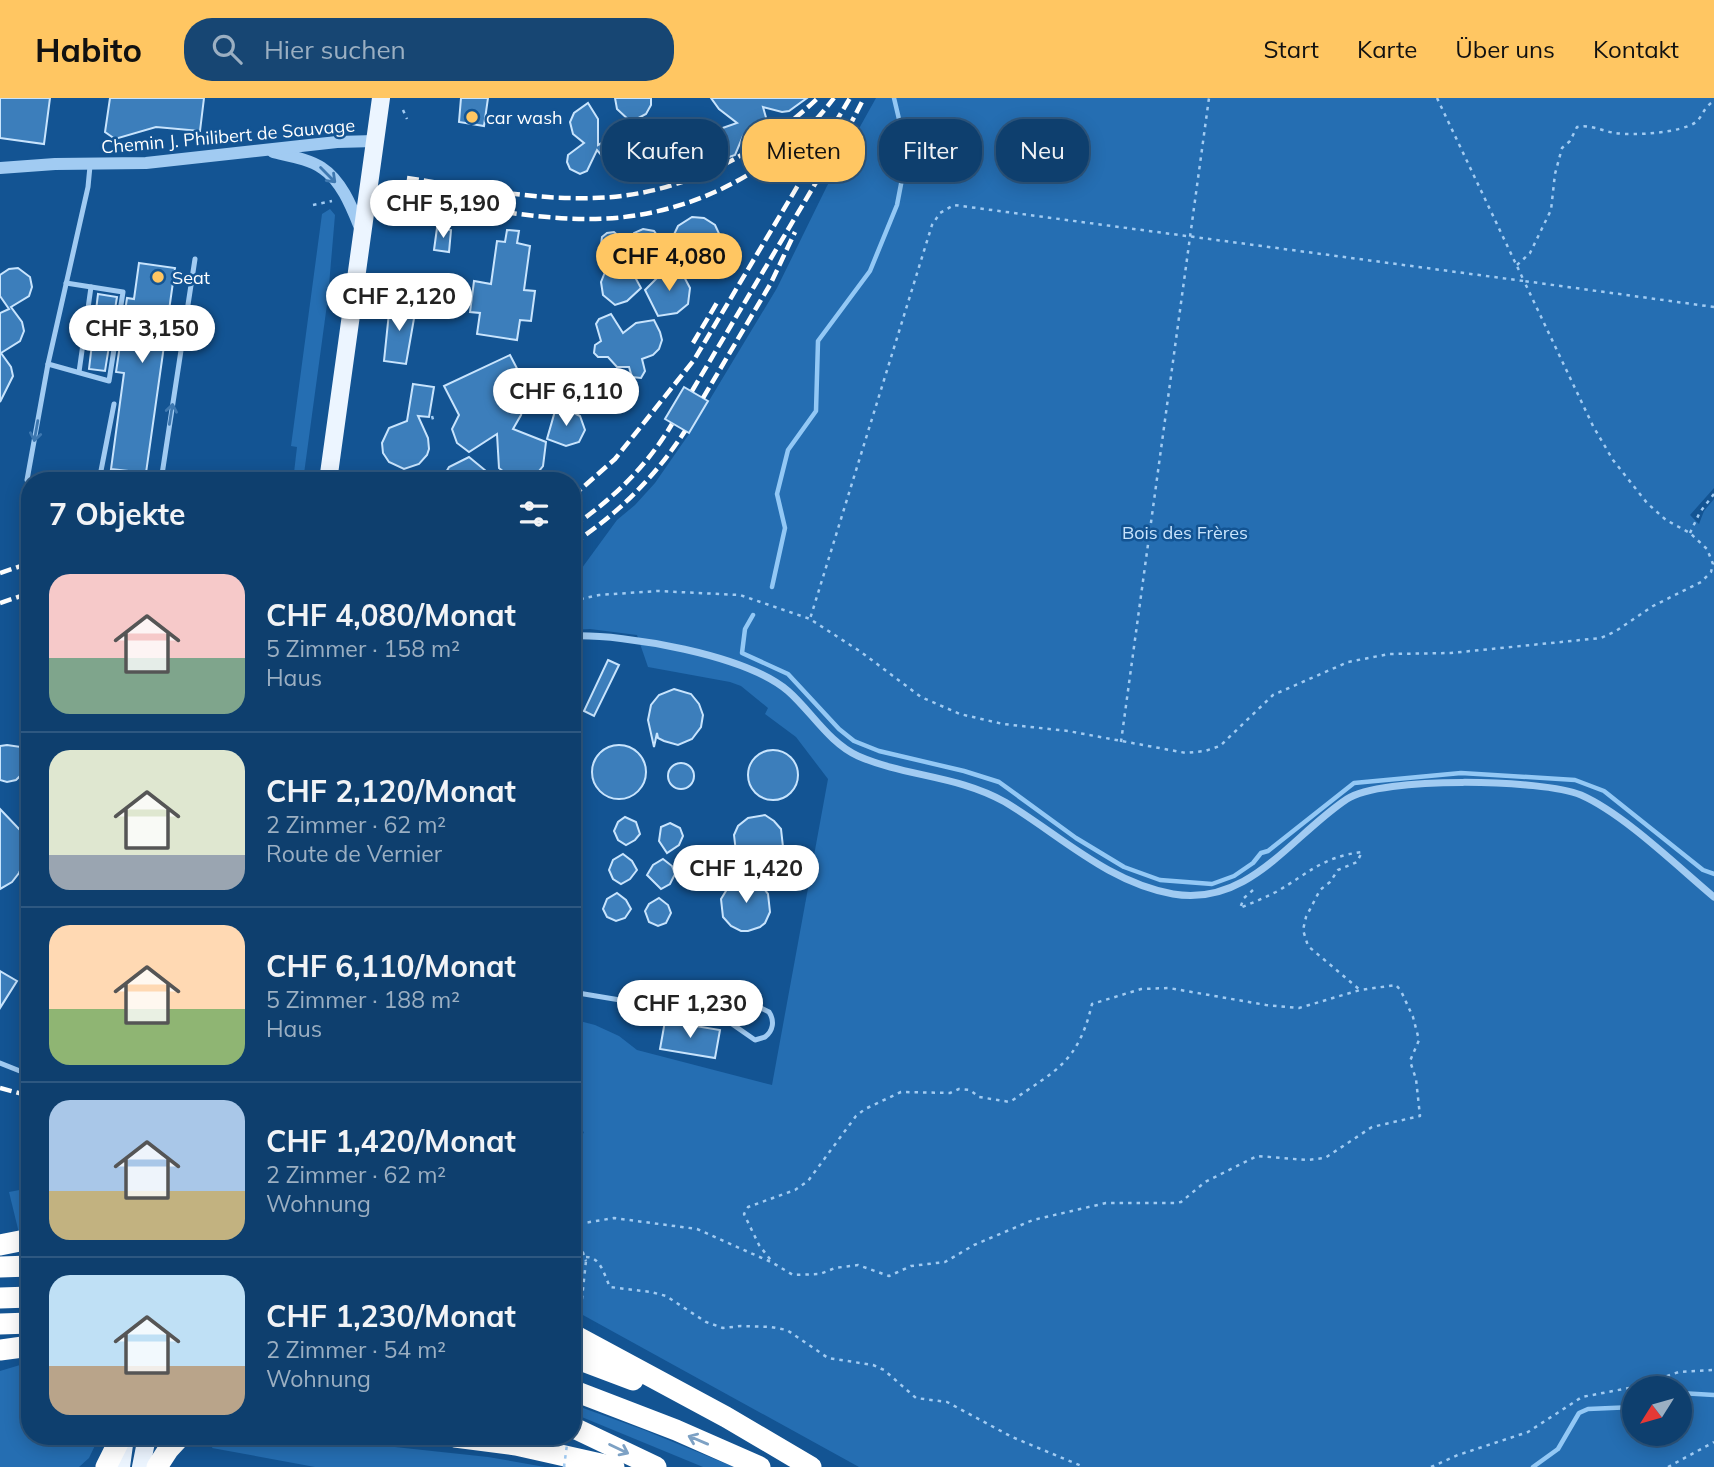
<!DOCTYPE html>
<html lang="de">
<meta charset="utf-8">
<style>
body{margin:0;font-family:Mulish,sans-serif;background:#174673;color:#f1f3f6;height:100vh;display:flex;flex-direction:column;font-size:26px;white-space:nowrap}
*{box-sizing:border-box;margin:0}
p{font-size:23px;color:#9bafc2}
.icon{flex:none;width:38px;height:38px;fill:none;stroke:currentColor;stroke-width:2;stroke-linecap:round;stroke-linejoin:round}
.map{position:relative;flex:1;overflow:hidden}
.side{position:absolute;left:21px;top:374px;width:560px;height:973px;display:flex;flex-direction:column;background:#0e3f6e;border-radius:28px;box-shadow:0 4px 18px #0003,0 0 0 2px #2e5881}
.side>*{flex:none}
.hud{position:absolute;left:602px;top:21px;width:665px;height:63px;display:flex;gap:14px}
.needle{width:46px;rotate:233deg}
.controls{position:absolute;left:1622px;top:1278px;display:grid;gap:14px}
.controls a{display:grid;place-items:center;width:70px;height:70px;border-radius:50%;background:#0e3f6e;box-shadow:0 4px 18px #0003,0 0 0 2px #2e5881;font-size:35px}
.price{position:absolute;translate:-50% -60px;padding:0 16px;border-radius:24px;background:#fff;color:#222;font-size:23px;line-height:46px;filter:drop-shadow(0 2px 4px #0008)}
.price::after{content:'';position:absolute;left:50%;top:42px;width:21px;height:16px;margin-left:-10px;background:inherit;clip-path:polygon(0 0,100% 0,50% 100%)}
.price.selected{background:#ffc662;color:#111}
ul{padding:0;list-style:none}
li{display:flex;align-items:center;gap:21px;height:175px;padding:0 28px}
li+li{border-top:2px solid #2e5881}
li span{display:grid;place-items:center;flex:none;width:196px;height:140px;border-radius:21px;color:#555}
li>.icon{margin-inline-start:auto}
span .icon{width:84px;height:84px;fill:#fffc;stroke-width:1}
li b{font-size:30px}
h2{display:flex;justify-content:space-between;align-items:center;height:84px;padding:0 28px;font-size:30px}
.chip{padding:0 24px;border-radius:28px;background:#0e3f6e;box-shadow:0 4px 18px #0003,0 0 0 2px #2e5881;font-size:24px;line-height:63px}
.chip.selected{background:#ffc662;color:#111}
header{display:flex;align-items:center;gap:42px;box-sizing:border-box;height:98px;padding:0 35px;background:#ffc662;color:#111}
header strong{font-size:33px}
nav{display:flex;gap:38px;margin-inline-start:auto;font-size:24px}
.search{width:490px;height:63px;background:#174673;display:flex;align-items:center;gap:18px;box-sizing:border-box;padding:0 24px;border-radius:28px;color:#9bafc2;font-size:26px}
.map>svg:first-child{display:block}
.green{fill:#256eb2;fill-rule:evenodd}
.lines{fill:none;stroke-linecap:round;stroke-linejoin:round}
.stream{stroke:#93c8f5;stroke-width:4.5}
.building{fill:#3c7ebb;stroke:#c8e4fd;stroke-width:2}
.path{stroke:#a1cbf2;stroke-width:2.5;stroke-dasharray:3.5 5;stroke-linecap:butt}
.service{stroke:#a1cbf2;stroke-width:5}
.minor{stroke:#a1cbf2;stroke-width:7}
.tertiary{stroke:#a1cbf2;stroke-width:12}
.primary{stroke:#ecf5ff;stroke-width:18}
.motorway{stroke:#fff;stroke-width:21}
.rail{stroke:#fff;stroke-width:4.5;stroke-dasharray:12 5;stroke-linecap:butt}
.path-bridge{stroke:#a1cbf2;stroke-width:2.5;stroke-dasharray:3.5 5;stroke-linecap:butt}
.oneway{stroke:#3e78b0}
.oneway2{stroke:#7da1c4}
.poi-dot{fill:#ffc662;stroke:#135493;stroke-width:2.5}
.labels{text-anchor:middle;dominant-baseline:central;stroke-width:5;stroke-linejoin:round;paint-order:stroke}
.poi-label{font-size:18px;fill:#fff;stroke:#135493;text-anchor:start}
.street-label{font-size:18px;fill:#fff;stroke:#135493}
.park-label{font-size:18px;fill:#c8e4fd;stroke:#135493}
</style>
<header>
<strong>Habito</strong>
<div class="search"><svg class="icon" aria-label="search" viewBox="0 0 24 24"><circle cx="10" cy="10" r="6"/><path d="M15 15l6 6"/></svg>Hier suchen</div>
<nav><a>Start</a><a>Karte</a><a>Über uns</a><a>Kontakt</a></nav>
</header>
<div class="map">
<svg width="1714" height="1369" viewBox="0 0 1714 1369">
<rect width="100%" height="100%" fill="#135493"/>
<g class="green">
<path d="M876,0h838v390l-24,27 9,9 5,-13 10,-12v968h-855l-287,-158v-154l12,-23 -12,-7v-106l23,6 24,11 18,14 135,35 56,-306 -32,-42 -31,-23 3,-6 -27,-22 -11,-4 -82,-15 -11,-32 -47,-6 -18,1v-54l7,-4 38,-52 18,-15 20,-22 34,-49 88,-146 50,-102zM1634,1290h46v45h-46z"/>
<polygon points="330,111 335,117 328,199 303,383 293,383 297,349 291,348 322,116"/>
<polygon points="30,1090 30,1133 19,1135 9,1094"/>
<polygon points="30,1264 30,1339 99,1339 89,1360 79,1369 0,1369 0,1273"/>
<polygon points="572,1306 644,1332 734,1369 703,1369 572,1315"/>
<polygon points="217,1339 302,1341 338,1348 339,1343 488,1359 545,1369 315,1369 212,1350"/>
</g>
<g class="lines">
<g class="stream">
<polyline points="772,489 785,430 777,396 788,352 816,313 818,243 870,173 897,107 907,55 894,0"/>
<polyline points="753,517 745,531 742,555 788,576 839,631 854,643 879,653 964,673 999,684 1076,740 1124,769 1160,782 1212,786 1234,778 1253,765 1261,755 1268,753 1354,685 1461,675 1575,682 1604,693 1703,772 1714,776"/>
<polyline points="1680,1295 1714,1297"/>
<polyline points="1533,1369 1558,1351 1579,1315 1588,1311 1634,1309"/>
</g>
</g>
<g class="building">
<polygon points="0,0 50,0 44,46 0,40"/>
<polygon points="110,0 204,0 200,33 156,29 115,41 105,34"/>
<polygon points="461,0 488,0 484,28 459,24"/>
<polygon points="615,0 651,0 651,7 646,16 631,24 617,11"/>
<polygon points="711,0 807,0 789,13 782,14 763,9 769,30 766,40 757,42 743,38 735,57 721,62 711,56 709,51 709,39 717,32 737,25 719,11"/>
<polygon points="588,5 598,21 598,47 611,40 628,67 622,35 630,32 645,46 647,53 646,63 634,77 622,76 614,72 597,52 587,73 580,76 570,71 567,64 568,57 584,45 573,36 570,24 574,15"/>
<polygon points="692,119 704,120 715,127 721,140 719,153 711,162 701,166 674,165 680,160 670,145 678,128"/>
<polygon points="437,130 451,132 449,154 434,152"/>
<polygon points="643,131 654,133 663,146 652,161 614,158 604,152 601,147 602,139 607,135 614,134 627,145 634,135"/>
<polygon points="507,132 519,133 517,145 530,148 524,192 535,193 531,223 520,222 517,242 477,236 480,215 470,214 474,183 491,186 497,143 505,144"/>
<polygon points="624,159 641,190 627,203 615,207 603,197 601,184 605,174"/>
<polygon points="139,165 175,170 146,375 111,371 124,275 116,274 127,200 134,201"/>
<polygon points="18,170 30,179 32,189 29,198 11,209 22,224 24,233 20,243 1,255 11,269 13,278 0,304 0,215 9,211 0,198 0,177 9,171"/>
<polygon points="681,173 690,190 688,206 677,215 658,218 645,192 662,175"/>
<polygon points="98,196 117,199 105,273 89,271"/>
<polygon points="390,205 416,209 406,266 384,263"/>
<polygon points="611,216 623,235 636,225 654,222 660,234 662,242 659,251 653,257 642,261 645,273 641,280 632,279 629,269 617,269 608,259 598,259 594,255 595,247 601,243 596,226 599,221"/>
<polygon points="510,257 525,286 539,279 545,279 555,284 558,294 555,308 540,308 525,302 521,317 513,331 546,344 543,368 535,378 525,382 510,379 499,370 497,336 469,354 457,345 452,331 459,317 444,288"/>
<polygon points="413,286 434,289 429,319 418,318 428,340 429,351 427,357 419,366 404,371 389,364 383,355 382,345 389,330 407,323"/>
<polygon points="684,289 708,303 689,335 665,321"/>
<polygon points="568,312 580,318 585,332 579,344 566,348 547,341 555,313"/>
<polygon points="469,359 486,373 488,383 441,383 449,369"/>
<polygon points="608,562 619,567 594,618 584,613"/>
<polygon points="674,591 691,596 699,606 703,617 701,629 692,641 678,647 664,643 658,640 657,635 654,649 648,622 651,607 659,597"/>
<circle cx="619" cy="674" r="27"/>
<polygon points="7,647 28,650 24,674 16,682 7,684 0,682 0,648"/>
<circle cx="773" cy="677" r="25"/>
<circle cx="681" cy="678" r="13"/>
<polygon points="0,711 21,733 26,751 24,764 19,775 12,784 0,791"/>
<polygon points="765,717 774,723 781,731 783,749 772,764 751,771 736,754 734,737 738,728 748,720"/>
<polygon points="625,719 636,724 640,736 635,742 626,747 618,742 614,733 618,724"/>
<polygon points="670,725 680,730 683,738 679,747 667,755 659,743 661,729"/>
<polygon points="623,756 632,763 637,772 630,781 621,786 613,781 609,772 613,762"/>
<polygon points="663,761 672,768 675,776 670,786 661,791 647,777 653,767"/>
<polygon points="750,780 762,788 768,796 770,814 765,825 760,829 748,833 741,833 731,828 723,819 721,801 729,788"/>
<polygon points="617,795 626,802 631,811 625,820 616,823 607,819 603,811 607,801"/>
<polygon points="659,800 668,807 671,815 666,825 658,828 649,824 645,813 649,806"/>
<polygon points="0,873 17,883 0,910"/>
<polygon points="665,923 720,932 715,960 660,951"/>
</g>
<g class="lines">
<g class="path">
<polyline points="1437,0 1524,183 1714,209"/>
<polyline points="403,12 407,21"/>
<polyline points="313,107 332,103"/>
<path d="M1517,167l13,-12 21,-43 4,-36 7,-26 8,-7 7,-14c13,-3 25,4 38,6 18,3 66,0 81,-11 7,-6 7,-14 18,-21"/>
<polyline points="432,318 434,325"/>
<polyline points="1690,435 1700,414 1714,396"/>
<polyline points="572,503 599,497 658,493 740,497 810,521 861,554 921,599 960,616 1003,626 1068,633 1186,655 1205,653 1220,648 1273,597 1348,564 1389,556 1451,555 1601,540 1616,533 1653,508 1701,484 1711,474 1713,466 1707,451 1690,435 1666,422 1647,405 1613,362 1593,328 1524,183 954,107 940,115 932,127 810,521"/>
<polyline points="1121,644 1209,0"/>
<path d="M1253,792l-9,8 -4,10c12,-5 24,-10 36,-16 33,-19 46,-35 86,-40l-5,10 -19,8 -8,12 -10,8 -14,27 -3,13 5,16 52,44"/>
<polyline points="572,1141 581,1149 586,1163"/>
<path d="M573,1141l5,-15 36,-6 83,11 76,34 20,12 27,-1 15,-6 23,-3 31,11 22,-10 34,-4 29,-17 59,-25 73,-17h70l5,-1 24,-20 52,-26 50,4 18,-2 47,-31 48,-11 -4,-37 -6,-18 9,-21 -6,-23 -12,-26 -5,-6 -36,5 -61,18 -33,-3 -97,-17 -28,1 -49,15c-14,59 -36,66 -82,98l-31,-5 -9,-7 -11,-1 -9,4 -49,-1 -36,17 -9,7 -48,65 -13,9 -47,17 -4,7 15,31 14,18"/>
<path d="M586,1159c15,0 18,18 24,30l41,5 15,4 40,26 17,6 18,-2 30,1 16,3 41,28 45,7 11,5 32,28 31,4 65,35 72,30"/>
<polyline points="1431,1369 1458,1357 1528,1334 1582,1299 1634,1289 1679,1274 1714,1272"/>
<polyline points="1668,1369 1714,1344"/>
</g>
<g class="service">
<polyline points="90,68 88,89 48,266 27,382 110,383"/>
<polyline points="48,266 109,283 123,194 66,185"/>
<polyline points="79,274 91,189"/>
<polyline points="99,383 114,306"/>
<polyline points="161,383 195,161"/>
<path d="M572,894l150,25 33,23 10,-3c8,-6 10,-16 4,-25l-12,-6 -35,11"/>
<polyline points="0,965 30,977"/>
</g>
<path class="minor" d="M572,538c54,-2 174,19 216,55 23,20 41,52 70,65 48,21 99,19 147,46 55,33 102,80 168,92 76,13 118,-58 174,-95 34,-23 196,-20 234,-4 43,19 96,71 133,102"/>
<g class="tertiary">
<path d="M273,54c16,4 36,7 49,16 20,13 30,40 39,62"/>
<polyline points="0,70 55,66 146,65 337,44 375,43"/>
</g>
<g class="primary">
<polyline points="328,383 381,0"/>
<polyline points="121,1369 125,1339"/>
<polyline points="141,1369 147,1339"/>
</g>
<g class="motorway">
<polyline points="0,1147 30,1141"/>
<polyline points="0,1169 30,1168"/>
<polyline points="0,1200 30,1199"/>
<polyline points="0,1226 30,1225"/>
<polyline points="572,1236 726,1319 811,1369"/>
<polyline points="0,1252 30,1248"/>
<polyline points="572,1259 633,1282"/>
<polyline points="572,1292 676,1332 760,1369"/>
<polyline points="572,1329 656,1369"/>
<polyline points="455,1339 516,1347 614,1369"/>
<polyline points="106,1369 121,1339"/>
<polyline points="157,1369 168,1352 180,1339"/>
</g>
<g class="rail">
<path d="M407,80c61,9 125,22 186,20 86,-2 163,-42 225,-100"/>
<path d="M404,98c61,9 124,23 186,23 95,0 187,-46 244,-121"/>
<polyline points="693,245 718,203"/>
<polyline points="692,293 849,29 864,0"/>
<polyline points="703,300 771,185 795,134"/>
<polyline points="572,399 615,361 694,262 850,0"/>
<path d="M572,429c41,-28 75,-61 100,-103"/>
<path d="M572,446c46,-30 83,-67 113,-113"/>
<polyline points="0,475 30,465"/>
<polyline points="0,505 30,495"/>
<polyline points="0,990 30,998"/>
</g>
<g class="path-bridge">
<polyline points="572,1294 586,1163"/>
<polyline points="564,1369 568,1339"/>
</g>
</g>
<defs><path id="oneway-shaft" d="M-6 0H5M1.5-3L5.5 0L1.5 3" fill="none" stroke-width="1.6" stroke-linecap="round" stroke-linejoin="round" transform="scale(1.75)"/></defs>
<g class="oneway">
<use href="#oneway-shaft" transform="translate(328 77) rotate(45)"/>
<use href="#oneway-shaft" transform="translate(171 316) rotate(-81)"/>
<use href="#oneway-shaft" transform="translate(36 333) rotate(100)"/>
</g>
<g class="oneway2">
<use href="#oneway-shaft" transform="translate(698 1342) rotate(-157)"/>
<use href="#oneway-shaft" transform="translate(619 1351) rotate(26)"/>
</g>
<g class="poi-dot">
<circle cx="472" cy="19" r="7"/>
<circle cx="158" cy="179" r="7"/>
</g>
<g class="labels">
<g class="poi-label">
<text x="486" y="19">car wash</text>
<text x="172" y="179">Seat</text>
</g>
<g class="street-label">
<text transform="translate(228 38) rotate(-5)">Chemin J. Philibert de Sauvage</text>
</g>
<g class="park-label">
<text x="1185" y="434">Bois des Frères</text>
</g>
</g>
</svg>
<div class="controls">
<a><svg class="needle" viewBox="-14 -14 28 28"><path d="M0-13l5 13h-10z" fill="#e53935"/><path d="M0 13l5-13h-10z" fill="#9bafc2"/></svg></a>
</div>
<b class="price" style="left:443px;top:142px">CHF 5,190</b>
<b class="price selected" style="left:669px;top:195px">CHF 4,080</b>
<b class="price" style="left:399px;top:235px">CHF 2,120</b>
<b class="price" style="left:142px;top:267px">CHF 3,150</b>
<b class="price" style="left:566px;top:330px">CHF 6,110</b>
<b class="price" style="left:746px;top:807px">CHF 1,420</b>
<b class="price" style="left:690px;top:942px">CHF 1,230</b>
<div class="hud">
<a class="chip">Kaufen</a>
<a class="chip selected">Mieten</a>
<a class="chip">Filter</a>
<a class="chip">Neu</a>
</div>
<section class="side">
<h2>7 Objekte<svg class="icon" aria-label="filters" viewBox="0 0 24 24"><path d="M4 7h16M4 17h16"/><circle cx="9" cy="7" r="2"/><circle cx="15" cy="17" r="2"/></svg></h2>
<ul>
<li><span style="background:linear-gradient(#f6c9c9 60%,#7fa58c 0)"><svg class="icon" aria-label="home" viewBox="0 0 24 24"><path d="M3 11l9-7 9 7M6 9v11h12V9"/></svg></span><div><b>CHF 4,080/Monat</b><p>5 Zimmer · 158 m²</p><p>Haus</p></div></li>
<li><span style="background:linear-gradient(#dfe7d0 75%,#9aa5b1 0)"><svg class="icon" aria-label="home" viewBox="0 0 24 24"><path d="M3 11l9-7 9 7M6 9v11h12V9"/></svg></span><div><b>CHF 2,120/Monat</b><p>2 Zimmer · 62 m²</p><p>Route de Vernier</p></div></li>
<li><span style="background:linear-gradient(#ffd9b3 60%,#8fb573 0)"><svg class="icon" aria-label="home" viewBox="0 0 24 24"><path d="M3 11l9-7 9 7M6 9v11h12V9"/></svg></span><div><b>CHF 6,110/Monat</b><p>5 Zimmer · 188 m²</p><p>Haus</p></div></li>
<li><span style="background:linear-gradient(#a9c7e8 65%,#c2b280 0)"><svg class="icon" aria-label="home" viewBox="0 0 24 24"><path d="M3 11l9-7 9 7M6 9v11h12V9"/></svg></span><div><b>CHF 1,420/Monat</b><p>2 Zimmer · 62 m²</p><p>Wohnung</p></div></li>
<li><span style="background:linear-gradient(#bfe0f5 65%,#b9a48a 0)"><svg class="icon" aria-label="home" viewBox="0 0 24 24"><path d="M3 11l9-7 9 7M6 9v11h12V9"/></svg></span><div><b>CHF 1,230/Monat</b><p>2 Zimmer · 54 m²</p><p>Wohnung</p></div></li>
</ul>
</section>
</div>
